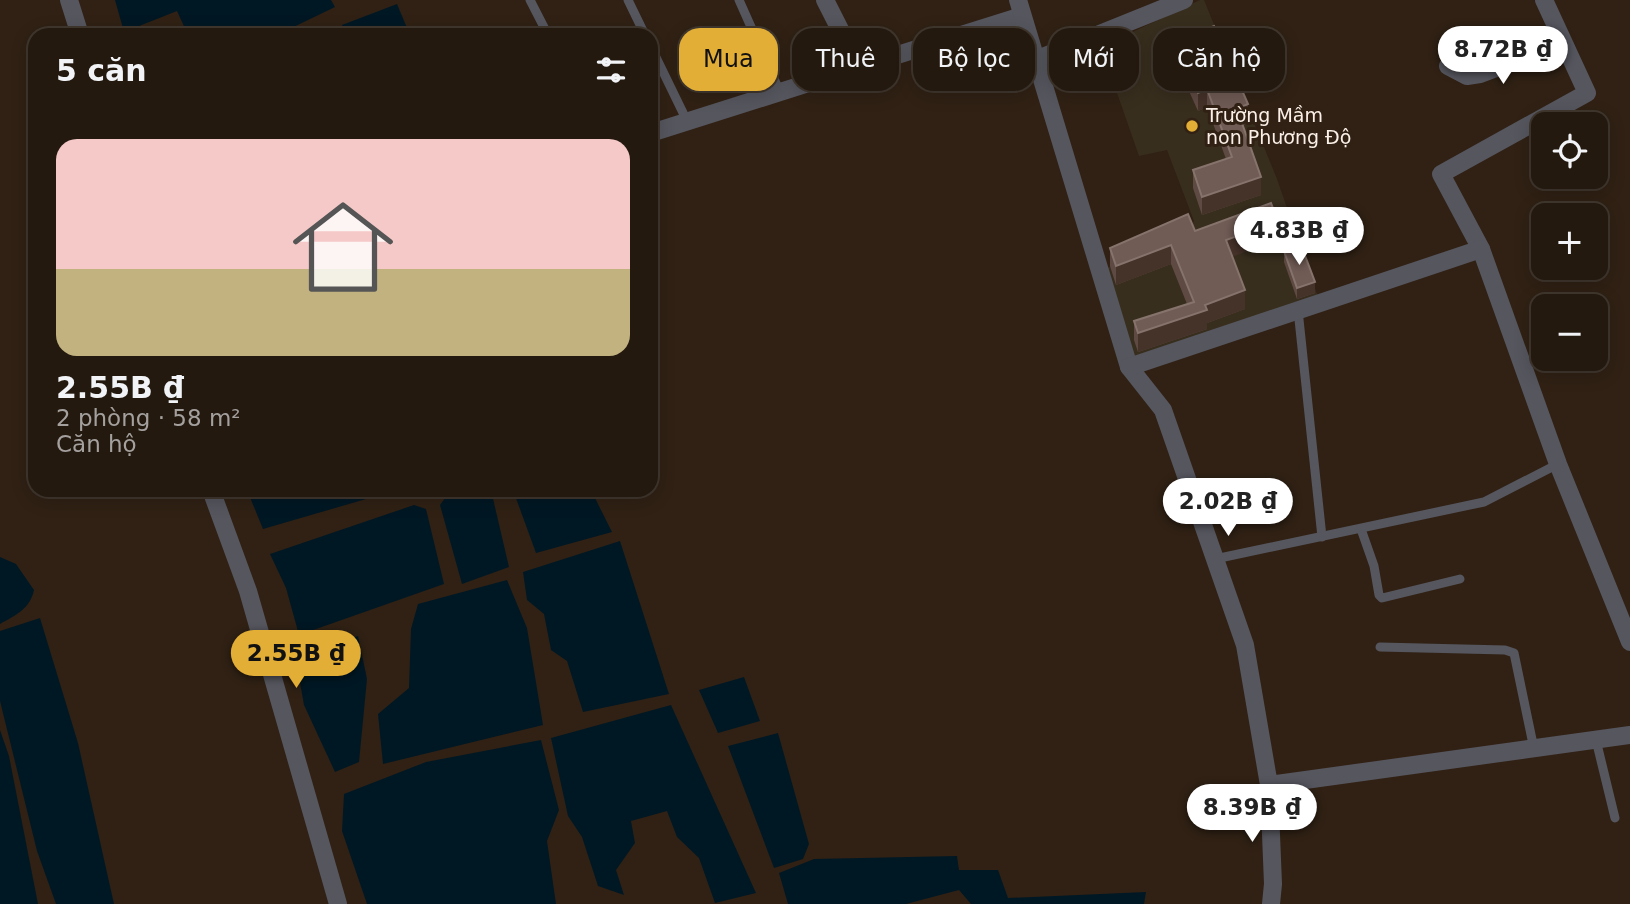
<!DOCTYPE html>
<html lang="vi">
<meta charset="utf-8">
<style>
body{margin:0;font-family:"DejaVu Sans",sans-serif;background:#2c2218;color:#f1f3f6;height:100vh;display:flex;flex-direction:column;font-size:26px;white-space:nowrap}
*{box-sizing:border-box;margin:0}
p{font-size:23px;color:#a3a09e}
.icon{flex:none;width:38px;height:38px;fill:none;stroke:currentColor;stroke-width:2;stroke-linecap:round;stroke-linejoin:round}
.map{position:relative;flex:1;overflow:hidden}
.sheet{position:absolute;left:28px;top:28px;width:630px;height:469px;display:flex;flex-direction:column;background:#24190f;border-radius:21px;box-shadow:0 4px 18px #0003,0 0 0 2px #41382f}
.sheet>*{flex:none}
.top-card{position:absolute;left:679px;top:28px;width:665px;height:63px;display:flex;gap:14px}
.fabs{position:absolute;left:1531px;top:112px;display:grid;gap:14px}
.fabs a{display:grid;place-items:center;width:77px;height:77px;border-radius:14px;background:#24190f;box-shadow:0 4px 18px #0003,0 0 0 2px #41382f;font-size:35px}
.price{position:absolute;translate:-50% -60px;padding:0 16px;border-radius:24px;background:#fff;color:#222;font-size:23px;line-height:46px;filter:drop-shadow(0 2px 4px #0008)}
.price::after{content:'';position:absolute;left:50%;top:42px;width:21px;height:16px;margin-left:-10px;background:inherit;clip-path:polygon(0 0,100% 0,50% 100%)}
.price.on{background:#e3ae35;color:#111}
ul{padding:0;list-style:none}
li{display:grid;align-content:center;gap:14px;height:371px;padding:0 28px}
li span{display:grid;place-items:center;height:217px;border-radius:21px;color:#555}
li>.icon{margin-inline-start:auto}
span .icon{width:126px;height:126px;fill:#fffc;stroke-width:1}
li b{font-size:30px}
h2{display:flex;justify-content:space-between;align-items:center;height:84px;padding:0 28px;font-size:30px}
.chip{padding:0 24px;border-radius:21px;background:#24190f;box-shadow:0 4px 18px #0003,0 0 0 2px #41382f;font-size:24px;line-height:63px}
.chip.on{background:#e3ae35;color:#111}
.map>svg:first-child{display:block}
.education{fill:#382e1e}
.water{fill:#001824}
.lines{fill:none;stroke-linecap:round;stroke-linejoin:round}
.lane{stroke:#56565f;stroke-width:9}
.street{stroke:#56565f;stroke-width:18}
.wall{fill:#5f4a43}
.shaded-wall{fill:#453229}
.building{fill:#705b55;stroke:#85736c;stroke-width:2}
.poi-dot{fill:#e3ae35;stroke:#302114;stroke-width:2.5}
.labels{text-anchor:middle;dominant-baseline:central;stroke-width:6;stroke-linejoin:round;paint-order:stroke}
.poi-label{font-size:19px;fill:#fbf0e7;stroke:#302114;text-anchor:start}
</style>
<div class="map">
<svg width="1630" height="904" viewBox="0 0 1630 904">
<rect width="100%" height="100%" fill="#302114"/>
<polygon class="education" points="1200,0 1204,0 1277,179 1318,297 1135,360 1105,269 1188,233 1194,221 1167,150 1139,156 1101,47"/>
<g class="water">
<polygon points="115,0 331,0 335,7 277,35 188,35 177,11 124,32"/>
<polygon points="397,4 410,35 345,35 342,25"/>
<polygon points="247,490 397,490 263,529"/>
<polygon points="451,490 491,490 509,567 462,584 440,505"/>
<polygon points="513,490 591,490 612,532 536,553"/>
<polygon points="414,505 426,509 444,584 299,635 286,588 270,554"/>
<polygon points="620,541 669,694 583,712 567,661 551,650 544,614 527,600 523,572"/>
<path d="M0,557l16,7 18,26c-4,19 -18,25 -34,34z"/>
<polygon points="507,580 527,628 543,725 383,764 378,714 409,688 411,629 418,604"/>
<polygon points="40,618 78,743 114,904 56,904 37,851 0,701 0,631"/>
<polygon points="358,636 367,679 359,762 335,772 304,705 295,655"/>
<polygon points="744,677 760,721 718,733 699,690"/>
<polygon points="671,705 756,893 715,903 699,858 677,837 667,811 631,821 635,843 616,870 624,895 598,886 582,837 568,816 551,738"/>
<polygon points="0,730 9,756 38,904 0,904"/>
<polygon points="778,733 809,844 803,859 774,868 728,746"/>
<polygon points="541,740 559,810 547,841 556,904 367,904 342,831 344,794 426,762"/>
<polygon points="957,856 959,870 998,870 1008,898 1146,892 1144,904 971,904 959,890 906,904 788,904 779,873 814,859"/>
</g>
<g class="lines">
<g class="lane">
<polyline points="530,0 548,35"/>
<polyline points="628,0 645,35"/>
<polyline points="739,0 780,92"/>
<polyline points="651,47 687,121"/>
<polyline points="1298,310 1322,537"/>
<polyline points="1361,529 1374,566 1379,595 1382,598 1460,579"/>
<polyline points="1215,559 1484,502 1558,464"/>
<polyline points="1380,647 1505,650 1514,653 1534,749"/>
<polyline points="1596,740 1615,818"/>
</g>
<g class="street">
<polyline points="69,0 80,35"/>
<polyline points="825,0 859,67 1022,16"/>
<polyline points="1018,0 1129,367 1163,410 1245,645 1269,785 1630,735"/>
<polyline points="1544,0 1587,93 1441,174 1481,249 1558,464 1630,642"/>
<polyline points="1035,60 1184,0"/>
<polyline points="1448,66 1467,76 1480,74 1562,43"/>
<polyline points="651,133 859,67"/>
<polyline points="1129,367 1481,249"/>
<polyline points="211,490 248,591 338,904"/>
<polyline points="1269,785 1273,884 1271,904"/>
</g>
</g>
<g class="wall">
<polygon points="1105,38 1130,75 1117,80 1105,48"/>
<polygon points="1185,38 1248,123 1243,125 1261,195 1202,215 1193,188 1193,170 1226,159 1207,107 1198,111 1184,80 1184,62 1187,60 1185,56"/>
<polygon points="1195,231 1278,240 1232,256 1245,309 1207,323 1207,329 1138,352 1134,340 1134,321 1187,304 1171,264 1116,285 1110,266 1110,248"/>
<polygon points="1284,251 1315,293 1297,299 1284,262"/>
</g>
<g class="shaded-wall">
<polygon points="1130,65 1130,75 1117,80 1117,69"/>
<polygon points="1207,89 1207,107 1198,111 1198,93"/>
<polygon points="1248,104 1248,123 1237,127 1237,109"/>
<polygon points="1261,177 1261,195 1202,215 1202,197"/>
<polygon points="1278,221 1278,240 1226,259 1226,240"/>
<polygon points="1171,245 1171,264 1116,285 1116,266"/>
<polygon points="1315,282 1315,293 1297,299 1297,288"/>
<polygon points="1245,290 1245,309 1207,323 1207,329 1138,352 1138,333 1205,305"/>
</g>
<g class="building">
<polygon points="1214,26 1248,104 1237,109 1261,177 1202,197 1193,170 1232,157 1207,89 1198,93 1184,62 1194,57 1185,38"/>
<polygon points="1119,33 1130,65 1117,69 1105,38"/>
<polygon points="1271,203 1278,221 1226,240 1245,290 1205,305 1207,310 1138,333 1134,321 1194,302 1171,245 1116,266 1110,248 1188,214 1195,231"/>
<polygon points="1301,245 1315,282 1297,288 1284,251"/>
</g>
<circle class="poi-dot" cx="1192" cy="126" r="7"/>
<g class="labels">
<g class="poi-label">
<text x="1206" y="115">Trường Mầm<tspan x="1206" dy="22">non Phương Độ</tspan></text>
</g>
</g>
</svg>
<div class="fabs">
<a><svg class="icon" aria-label="locate" viewBox="0 0 24 24"><circle cx="12" cy="12" r="6"/><path d="M12 2v4M12 18v4M2 12h4M18 12h4"/></svg></a>
<a>+</a>
<a>−</a>
</div>
<b class="price" style="left:1503px;top:86px">8.72B ₫</b>
<b class="price" style="left:1299px;top:267px">4.83B ₫</b>
<b class="price" style="left:1228px;top:538px">2.02B ₫</b>
<b class="price on" style="left:296px;top:690px">2.55B ₫</b>
<b class="price" style="left:1252px;top:844px">8.39B ₫</b>
<div class="top-card">
<a class="chip on">Mua</a>
<a class="chip">Thuê</a>
<a class="chip">Bộ lọc</a>
<a class="chip">Mới</a>
<a class="chip">Căn hộ</a>
</div>
<section class="sheet">
<h2>5 căn<svg class="icon" aria-label="filters" viewBox="0 0 24 24"><path d="M4 7h16M4 17h16"/><circle cx="9" cy="7" r="2"/><circle cx="15" cy="17" r="2"/></svg></h2>
<ul>
<li><span style="background:linear-gradient(#f6c9c9 60%,#c2b280 0)"><svg class="icon" aria-label="home" viewBox="0 0 24 24"><path d="M3 11l9-7 9 7M6 9v11h12V9"/></svg></span><div><b>2.55B ₫</b><p>2 phòng · 58 m²</p><p>Căn hộ</p></div></li>
</ul>
</section>
</div>
